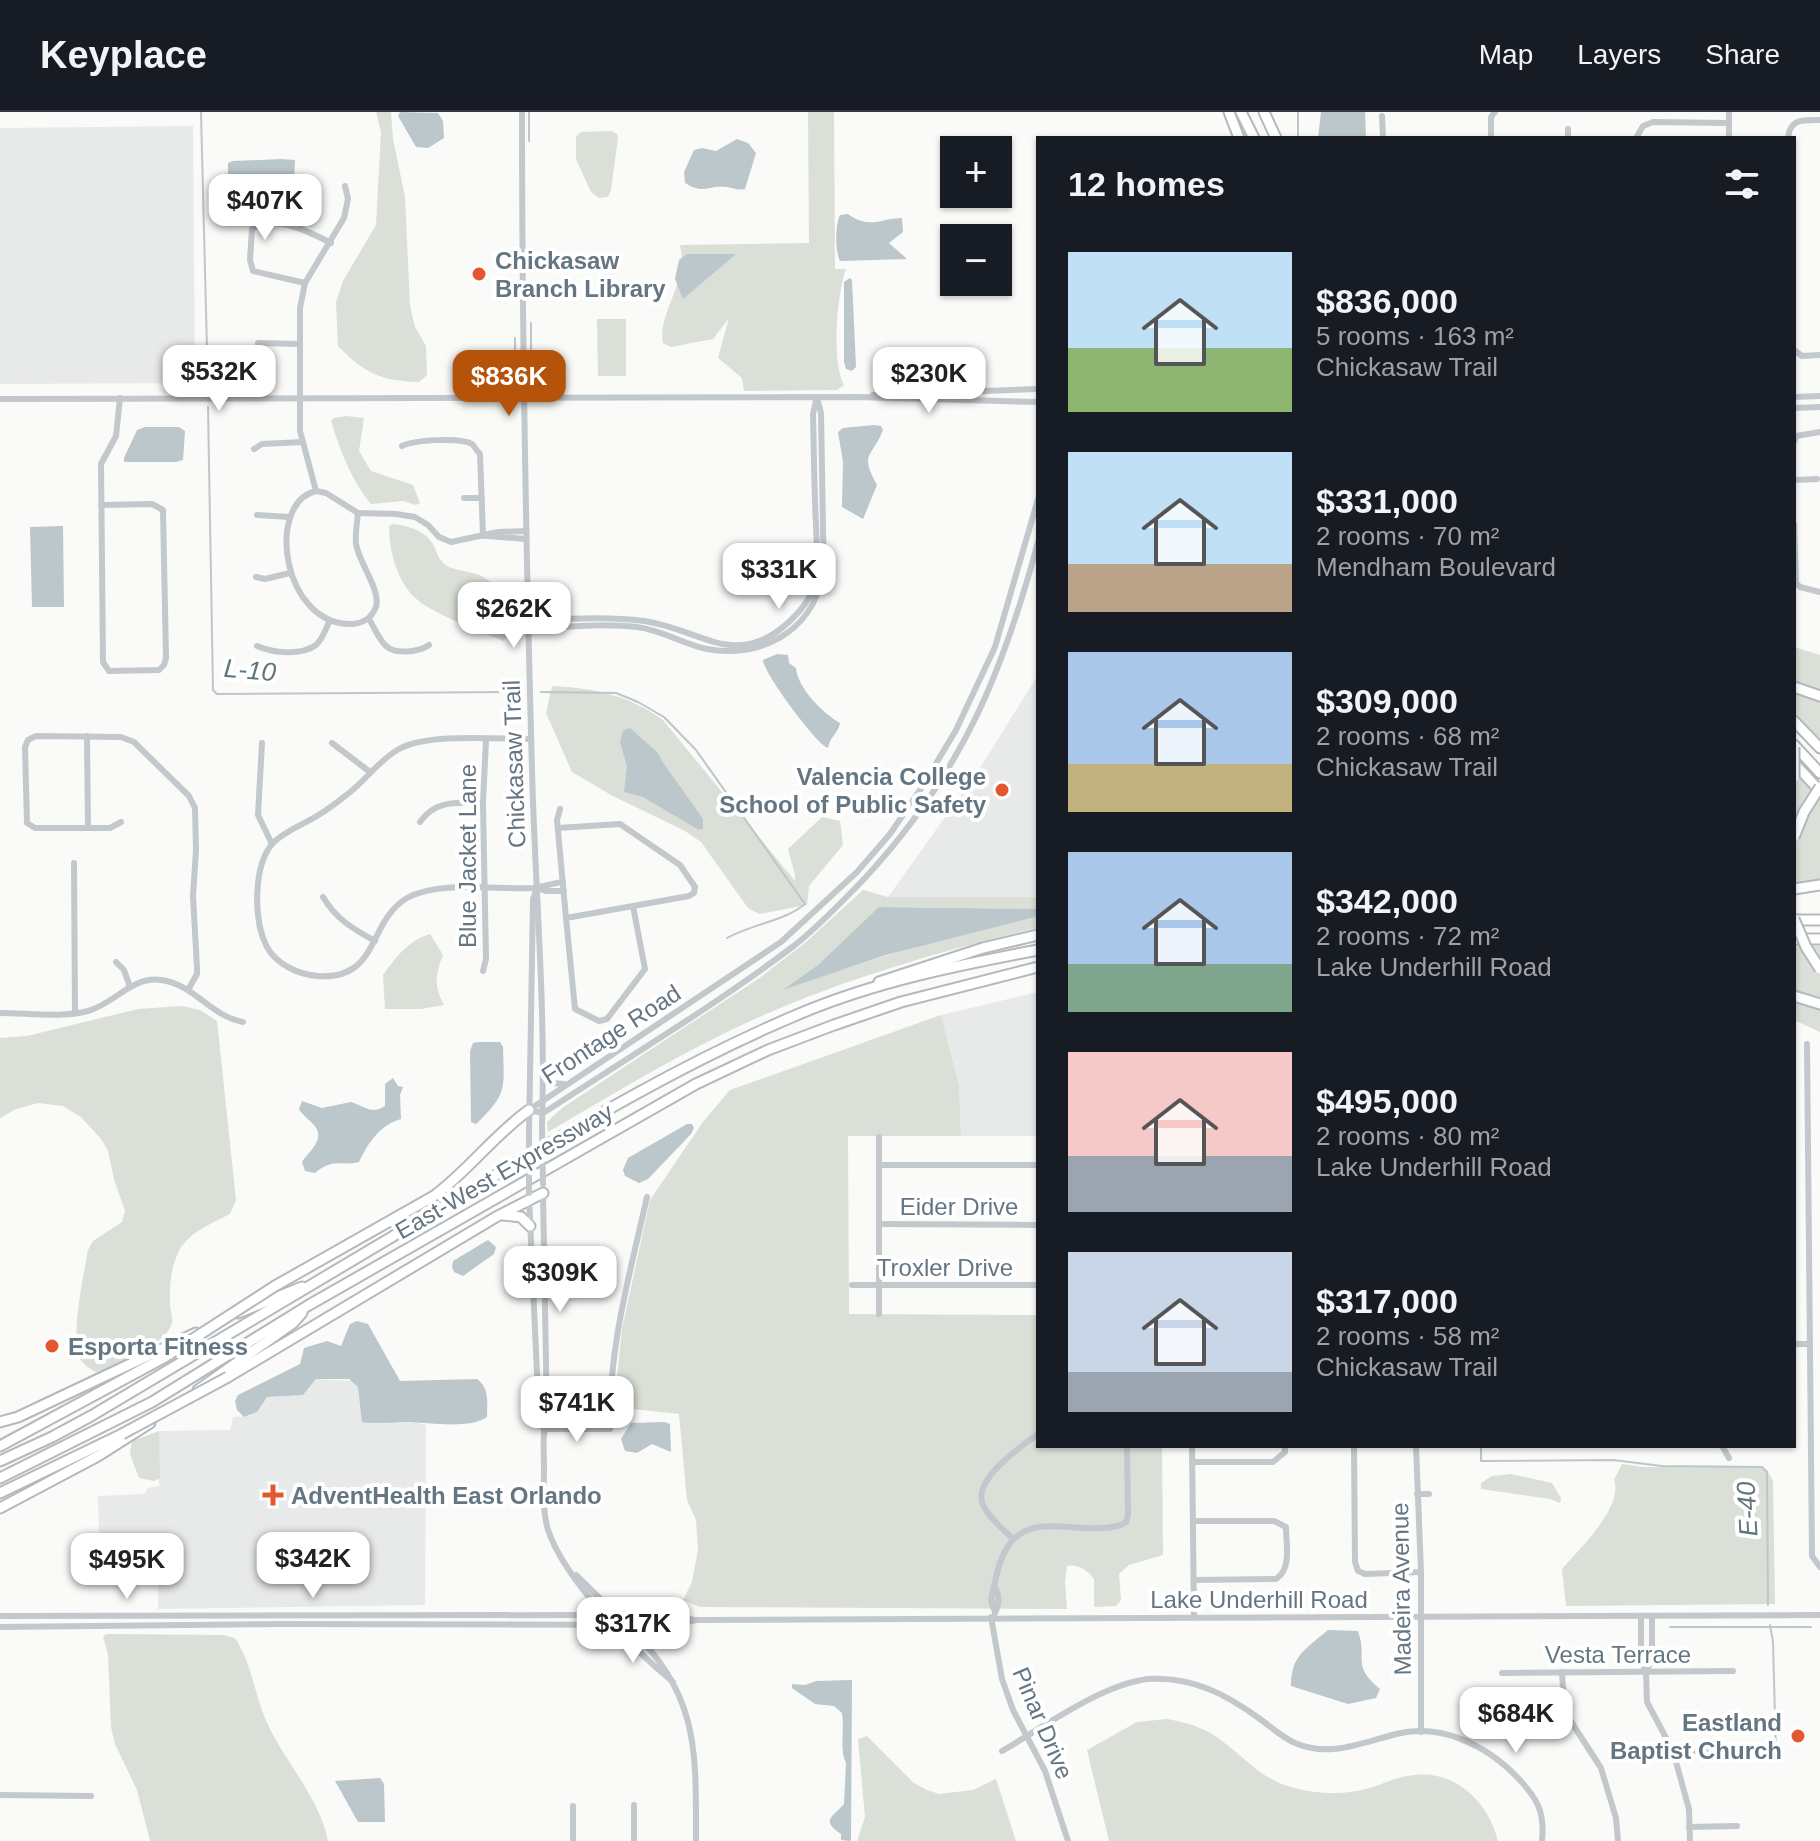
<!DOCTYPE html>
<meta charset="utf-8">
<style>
body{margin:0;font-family:Arial,sans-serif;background:#20242c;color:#f1f3f6;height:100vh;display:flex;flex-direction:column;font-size:30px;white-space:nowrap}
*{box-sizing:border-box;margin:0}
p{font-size:26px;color:#9ea1a6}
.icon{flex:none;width:44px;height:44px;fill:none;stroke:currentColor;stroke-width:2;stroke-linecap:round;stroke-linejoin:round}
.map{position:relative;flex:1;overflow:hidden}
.side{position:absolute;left:1036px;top:24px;width:760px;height:1312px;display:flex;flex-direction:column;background:#171b24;border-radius:0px;box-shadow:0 2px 6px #0004}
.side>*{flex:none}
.fabs{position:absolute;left:940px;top:24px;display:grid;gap:16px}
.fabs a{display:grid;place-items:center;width:72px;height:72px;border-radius:0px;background:#171b24;box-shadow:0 2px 6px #0004;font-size:40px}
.price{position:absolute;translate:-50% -68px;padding:0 18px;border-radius:16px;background:#fff;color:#222;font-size:26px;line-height:52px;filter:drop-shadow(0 2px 4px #0008)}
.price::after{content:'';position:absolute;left:50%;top:48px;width:24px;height:18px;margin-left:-12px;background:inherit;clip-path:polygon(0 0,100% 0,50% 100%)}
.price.on{background:#b45309;color:#fff}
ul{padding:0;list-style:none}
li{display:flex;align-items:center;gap:24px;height:200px;padding:0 32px}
li span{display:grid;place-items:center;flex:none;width:224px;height:160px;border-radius:0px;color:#555}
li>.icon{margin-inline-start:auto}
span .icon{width:96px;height:96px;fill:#fffc;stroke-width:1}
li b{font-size:34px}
h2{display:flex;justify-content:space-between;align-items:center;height:96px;padding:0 32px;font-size:34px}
header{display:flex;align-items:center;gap:48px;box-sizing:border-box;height:112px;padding:0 40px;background:#171b24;border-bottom:2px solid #363941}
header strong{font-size:38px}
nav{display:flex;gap:44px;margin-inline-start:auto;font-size:28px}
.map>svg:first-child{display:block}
.built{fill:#e8e9e9}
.green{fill:#dadfd7}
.water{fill:#bbc7cb}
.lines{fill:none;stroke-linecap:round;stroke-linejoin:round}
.stream{stroke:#bbc7cb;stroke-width:2}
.highway-casing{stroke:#b4b9bd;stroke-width:13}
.minor{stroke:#c3c8cc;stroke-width:6}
.highway{stroke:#fff;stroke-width:9}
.highway-bridge-casing{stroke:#b4b9bd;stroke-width:13;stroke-linecap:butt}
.minor-bridge{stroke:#c3c8cc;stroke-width:6}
.highway-bridge{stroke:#fff;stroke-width:9}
.poi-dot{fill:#e4572e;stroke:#fff;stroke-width:3}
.labels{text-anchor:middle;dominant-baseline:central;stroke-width:8;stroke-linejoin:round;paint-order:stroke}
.poi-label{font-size:24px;font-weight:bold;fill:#657683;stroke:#fff;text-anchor:start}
.street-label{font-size:24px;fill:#657683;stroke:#fff}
.water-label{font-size:26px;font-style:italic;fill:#60757c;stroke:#fff}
</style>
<header>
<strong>Keyplace</strong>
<nav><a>Map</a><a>Layers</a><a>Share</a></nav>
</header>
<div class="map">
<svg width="1820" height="1729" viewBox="0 0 1820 1729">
<rect width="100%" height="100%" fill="#fafaf8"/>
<g class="built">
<polygon points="193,14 195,271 0,272 0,16"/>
<polygon points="1038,563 1038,785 888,785 980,656"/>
<polygon points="1038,880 1038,1024 961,1024 959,973 941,903"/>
<polygon points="316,1267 353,1269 358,1275 370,1312 415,1310 426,1313 425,1493 158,1497 158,1460 100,1458 98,1384 144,1382 148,1376 159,1374 159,1319 230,1318 233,1305 250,1304 267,1285 303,1283"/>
</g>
<g class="green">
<path d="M376,0h15l2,27 12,58 5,109 5,21 11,19 1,29 -8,7c-38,-1 -55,-9 -81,-36l-2,-44 7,-21 33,-56 5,-93z"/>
<path d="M808,0h26l1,157h11c-9,24 -15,94 -2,116l-7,5 -93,1 -2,-13 -24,-20 11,-40 -16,21 -42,8 -8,-4c-6,-30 26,-60 17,-98l129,-2z"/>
<polygon points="611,19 617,22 618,26 611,78 608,85 599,86 591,80 576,47 576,25 581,20"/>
<polygon points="597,207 626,207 626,264 598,264"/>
<path d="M346,304l18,2 -5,33 12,20 42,14 7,18 -4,2 -13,-4 -32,3c-20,-24 -31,-54 -40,-83l3,-3z"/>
<path d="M393,412c16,2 35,7 42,24 2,7 6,15 14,19 9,4 21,4 30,8 13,5 18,17 31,21l5,34 -12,11c-24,-11 -72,-27 -90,-45 -17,-18 -24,-47 -24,-70z"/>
<polygon points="1794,535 1820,543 1820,582 1794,572"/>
<path d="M552,574c41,2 77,9 111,34l132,161v-6l-7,-26 34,-32 18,4 3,24 -34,41 -2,19 -48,9 -11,-6 -47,-66 -16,-11 -74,-36 -39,-23 -26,-59z"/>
<polygon points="1794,577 1820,587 1820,627 1794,600"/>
<polygon points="1794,656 1820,683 1820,768 1794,771"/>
<path d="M863,778l25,7h150v12l-158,-2 -62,58 -32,24c83,-29 166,-55 252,-73v12c-106,25 -215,57 -313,105 -61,30 -119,65 -177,99l-1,-10 15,-14 196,-129 48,-37z"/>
<path d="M430,822l13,21c-8,20 -9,31 1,50l-23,4h-36l-2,-34c13,-18 25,-34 47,-41z"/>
<polygon points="1794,834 1820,834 1820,920 1794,908"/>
<path d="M182,894l18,4 17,11 19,179 -6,14c-19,10 -44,19 -53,41 -6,14 -8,34 -7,49 0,6 3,13 2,19 -5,20 -57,46 -76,49 -6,-3 -12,-7 -15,-12 -12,-20 3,-86 7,-110l5,-9 29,-19 3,-11 -11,-32 -6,-28 -6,-11 -21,-23 -18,-11 -25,-3 -22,6 -16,9v-80l27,-2 111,-27z"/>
<path d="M941,903l18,70 2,51h-113l1,178 189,1v131h124l1,109 -34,10 -10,9 2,26 -5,6 -22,1v-28c-7,-9 -16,-15 -27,-13l-2,16 2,27 -367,-2 -17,-7 9,-18 6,-32 -2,-30 -9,-20 -8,-86 -65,-7 8,-78 28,-129 53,-78 27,-32z"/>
<polygon points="159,1319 160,1366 154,1369 139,1366 130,1342 132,1329"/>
<path d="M1622,1352l20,3h118l7,3 6,11 2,123 -209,2 -4,-37c17,-20 62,-62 52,-89z"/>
<polygon points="1511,1362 1552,1371 1561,1386 1560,1391 1550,1387 1481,1377 1481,1371 1492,1364"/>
<path d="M106,1522l117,1 12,3c18,27 19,58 33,87 18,38 52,74 60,116h-178l-13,-51 -22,-46 -4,-17 -3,-73 -5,-17z"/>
<path d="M1167,1607c18,3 36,8 51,19 28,20 42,41 76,50 26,7 55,7 79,-1 14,-5 27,-11 42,-12 41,-5 74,28 83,66h-389l-22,-91 50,-28z"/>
<polygon points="867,1624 914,1671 927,1678 939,1682 973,1678 996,1667 1016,1729 857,1729 865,1705 858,1627"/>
</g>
<g class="water">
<polygon points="400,0 438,1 443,9 444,26 428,36 416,35 398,4"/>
<polygon points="1321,0 1365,0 1366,26 1318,26"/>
<path d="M737,27l11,4 8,10 -11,36c-9,2 -12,-2 -20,-2 -18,-2 -21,8 -40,-4l-1,-11 10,-22 8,-2 14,3z"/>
<polygon points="281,47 295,48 294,71 231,71 228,67 228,51 233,49"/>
<path d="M848,102c22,16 33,4 54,4l1,14 -14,11 18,16 -67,2c-5,-10 -5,-36 0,-46z"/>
<polygon points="687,142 736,142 683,187 675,167 679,148"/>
<polygon points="850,166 852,168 856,255 852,259 846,257 844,250 844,170"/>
<path d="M874,313l7,1 2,4c-11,28 -24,23 -6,55l-14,34 -21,-12 1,-45 -5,-30 5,-4z"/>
<polygon points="179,315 185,319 183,348 176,350 124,350 124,346 137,318 145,315"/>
<polygon points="63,414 64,495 32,495 30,415"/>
<path d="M777,542l11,1 1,8 7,5c2,21 27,45 44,55 -2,11 -10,13 -12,25 -12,-4 -65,-76 -65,-88z"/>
<polygon points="630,616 658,641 662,649 703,707 703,717 699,718 643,685 624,680 627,654 620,630 623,619"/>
<polygon points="879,795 1038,797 1038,804 886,843 783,878 818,853"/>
<path d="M478,930h22l3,5c1,41 5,47 -27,77l-5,-2 -1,-71 3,-8z"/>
<path d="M393,966l5,8 5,1 -3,8 1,24c-21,6 -33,24 -42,43 -19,5 -24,-5 -44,11l-10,-2 -3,-9c8,-12 24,-23 12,-37 -5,-6 -11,-9 -15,-16l3,-8 20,7 29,-6c14,4 19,13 34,4v-22z"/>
<polygon points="687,1012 692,1012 694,1016 691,1022 648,1067 639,1071 625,1064 623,1058 628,1046"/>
<polygon points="488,1128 496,1135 494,1142 463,1164 454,1160 452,1155 453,1149"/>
<path d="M357,1209l11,3 32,57 77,-2c13,9 10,25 10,38 -19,13 -59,5 -80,5 -15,0 -30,3 -45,0l-4,-35 -9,-8h-33l-13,16 -36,2 -10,15 -13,5 -7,-7 -2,-9 3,-6 62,-31 4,-16 23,-7 14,5 9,-22z"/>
<polygon points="631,1311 664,1310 670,1312 671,1340 652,1332 637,1341 625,1339 621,1327"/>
<path d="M1328,1518l30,1c10,29 -7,34 22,58l-4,9 -28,6 -57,-18c0,-31 15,-37 37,-56z"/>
<path d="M852,1568l-1,161 -10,-1v-6c-21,-14 -8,-17 3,-30l2,-41c-7,-14 -1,-34 -4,-50l-8,-7 -19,-2 -23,-16v-4l13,1 11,-4z"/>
<polygon points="380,1666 384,1672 385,1710 358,1710 335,1669"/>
</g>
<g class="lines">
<g class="stream">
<polyline points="201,0 208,278"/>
<polyline points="529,0 529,29"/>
<polyline points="1298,0 1298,26"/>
<polyline points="515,226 515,267"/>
<polyline points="531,271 531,211"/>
<polyline points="208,295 213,578 217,582 515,580"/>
<path d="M541,580l75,1 22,9 26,15 32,33 109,154c-20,17 -53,20 -78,34"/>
<polyline points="1481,1334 1481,1349 1613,1348 1662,1354 1762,1355 1767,1360 1768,1493"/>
<polyline points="1770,1513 1773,1530 1776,1644"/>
<polyline points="1670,1515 1811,1515"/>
</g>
<g class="highway-casing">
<g id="highway">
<polyline points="1229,0 1239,26"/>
<polyline points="1241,0 1254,26"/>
<polyline points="1264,0 1276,26"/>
<polyline points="1794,575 1820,584"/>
<polyline points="1794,609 1820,636"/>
<polyline points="1794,633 1820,661"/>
<polyline points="1794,651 1820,679"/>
<polyline points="1794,777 1820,773"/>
<polyline points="1794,808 1820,808"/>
<polyline points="1794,827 1820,827"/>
<polyline points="879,870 983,836 1038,823"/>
<polyline points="1794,884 1820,892"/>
<polyline points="503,1103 521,1105 530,1114"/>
<path d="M275,1174l159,-90c35,-26 60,-61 95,-86"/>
<polyline points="238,1201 302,1175"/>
<polyline points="228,1265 496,1105 543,1081"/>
<polyline points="198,1278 293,1211 302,1201"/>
<polyline points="0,1310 18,1305 196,1221"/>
<polyline points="0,1334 165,1245"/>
<path d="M0,1349l52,-24 39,-21c125,-74 249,-148 373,-222 109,-65 218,-131 335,-180 75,-32 159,-49 239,-64"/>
<polyline points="0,1366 152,1290 309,1193 696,972 768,938 834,913 901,890 1038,855"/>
<polyline points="0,1381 122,1322"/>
<polyline points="0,1396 98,1344 150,1311"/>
</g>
</g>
<g class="minor">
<path d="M522,0c0,219 4,439 10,658 3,118 14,237 10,356"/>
<polyline points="1729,0 1729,26"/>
<polyline points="1382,4 1383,26"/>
<polyline points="1568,17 1568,26"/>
<polyline points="1491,26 1491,5 1495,0"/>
<polyline points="1636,26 1643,14 1653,10 1729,11"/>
<path d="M1788,26c2,-20 16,-18 32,-18"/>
<path d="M305,171l-52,-12 -3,-11 2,-31c23,-15 58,3 79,14"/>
<polyline points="258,231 299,232"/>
<polyline points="1794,238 1802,244 1820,243"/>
<polyline points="873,283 1038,277"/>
<polyline points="1794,285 1820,284"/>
<polyline points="0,287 857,285 1038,290"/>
<polyline points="1794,296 1820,295"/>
<polyline points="1794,330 1796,324 1820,320"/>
<path d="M402,334c11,-6 59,-9 70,-2 2,2 6,8 8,10l3,82"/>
<polyline points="254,337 262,332 303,330"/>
<polyline points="1794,368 1817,367"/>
<polyline points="316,379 300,319 300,196 305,171 344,106 348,87 345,74"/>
<path d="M316,379c-51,12 -34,136 37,133 11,-1 19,-7 23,-17 5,-17 -17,-44 -20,-63 -1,-10 1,-21 2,-31"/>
<polyline points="316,379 326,381 358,401 396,402 415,405 428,413 439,425 451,430 498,420 526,419"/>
<polyline points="464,386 482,386"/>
<polyline points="101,393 152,392 163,398 166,546 164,553 159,558 109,559 103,550 101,352 116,324 120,286"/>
<polyline points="257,403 289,405"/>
<polyline points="1794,412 1796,471 1800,475 1820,480"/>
<polyline points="487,424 526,427"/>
<polyline points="256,465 265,467 290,461"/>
<path d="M369,507c5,8 10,21 17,27 10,9 33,6 43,-1"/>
<path d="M528,509c39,-2 77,-5 116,0 57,8 93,51 147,-1 14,-14 24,-27 26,-47 2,-16 -1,-33 -1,-49 -2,-36 -2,-73 -3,-110l3,-13"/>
<path d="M528,517c37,-2 73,-6 109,-2 25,3 46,17 70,22 52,10 105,-17 115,-72 3,-15 1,-33 1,-48 -1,-39 -1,-77 -2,-116l-4,-15"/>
<path d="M257,534c16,7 44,10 59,-1 6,-5 10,-16 13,-23"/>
<polyline points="87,624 88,716"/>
<path d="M531,627c-34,0 -104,-6 -132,10 -20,11 -32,30 -50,44 -9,7 -19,15 -29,21 -15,10 -34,16 -47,29 -20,22 -20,78 -6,104 9,17 32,28 51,29 62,4 49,-54 89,-78 31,-18 90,-8 126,-10 10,-1 20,-5 30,-6"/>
<polyline points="262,631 258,703 272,732"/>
<polyline points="332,631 370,660"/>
<polyline points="560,697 557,708 566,806"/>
<polyline points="121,710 110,716 35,716 27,711 25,635 28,628 36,624 121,625 134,630 189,684 195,696 196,738 193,784 197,856 197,862 188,878"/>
<path d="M420,710c16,-23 37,-19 63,-19"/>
<polyline points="558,716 620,712 680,753 695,775 694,781 689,784 566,806 575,897 599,909 607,907 645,857 633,794"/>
<polyline points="74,751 75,901"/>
<polyline points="537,776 546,779 564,779"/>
<path d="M323,785c13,22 30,32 52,44"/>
<polyline points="116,850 124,858 130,875"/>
<polyline points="483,859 486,847 483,691 486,628"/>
<path d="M0,901c28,0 61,5 88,-2 26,-7 44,-35 73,-31 33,4 49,36 82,42"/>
<polyline points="1807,932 1812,1444 1820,1455"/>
<polyline points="544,963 551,971 564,972"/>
<polyline points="529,998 781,830 857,760 890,722 922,675 956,618 995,535 1038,387"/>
<path d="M529,998l14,3 5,-3c82,-54 168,-105 247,-165 25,-20 48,-44 70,-67 96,-104 137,-202 173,-336"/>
<polyline points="529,1022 533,787 537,776"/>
<polyline points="879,1025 879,1202"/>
<polyline points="879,1053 1038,1053"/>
<path d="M543,1081l4,226c-5,15 -3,32 -3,49 0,20 -2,42 4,62 17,50 84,118 125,152"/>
<polyline points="529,1085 539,1306 543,1316"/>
<polyline points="879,1112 1038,1113"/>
<polyline points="852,1173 1038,1173"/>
<polyline points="1794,1232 1810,1232"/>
<path d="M544,1317h66c-2,-79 20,-156 37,-232"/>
<polyline points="1192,1334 1194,1505"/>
<polyline points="1354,1334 1355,1450 1358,1459 1365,1462 1421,1460"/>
<polyline points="1416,1334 1421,1460 1421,1620"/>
<polyline points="1722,1334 1729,1346"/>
<polyline points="1192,1350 1273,1350 1285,1340 1285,1334"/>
<polyline points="1417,1382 1429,1382"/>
<path d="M1193,1409h81l12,6c0,18 6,42 -10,52l-82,1"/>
<path d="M1013,1427c-10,-10 -24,-21 -30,-34 -11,-25 37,-58 55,-71"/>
<polyline points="576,1463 619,1505"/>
<path d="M994,1475c7,8 5,17 1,26"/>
<path d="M995,1499c-7,-10 -2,-19 0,-29 5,-26 15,-51 44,-55 23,-4 70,8 87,-5l2,-7 -1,-69"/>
<polyline points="0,1504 581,1503 677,1504 694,1508"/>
<polyline points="991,1505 1002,1567 1013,1598 1045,1659 1068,1729"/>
<polyline points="1641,1505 1641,1547 1646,1560 1647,1590 1673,1639 1689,1697 1690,1729"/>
<path d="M627,1513c72,70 69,122 69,216"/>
<polyline points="0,1515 283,1512 672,1513 697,1508 1820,1503"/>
<polyline points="651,1535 650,1525 660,1514"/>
<polyline points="1562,1560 1564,1593 1570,1608 1601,1656 1616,1706 1618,1729"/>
<polyline points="1646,1560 1652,1548 1652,1505"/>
<polyline points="1502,1561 1733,1559"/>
<path d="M1002,1639c40,-23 100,-67 146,-72 43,-3 78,15 112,40 11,8 23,19 35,24 35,15 66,0 101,-9 45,-11 90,11 121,43 20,21 28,34 25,64"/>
<polyline points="1673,1639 1734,1639"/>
<polyline points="0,1683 91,1684"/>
<polyline points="634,1693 634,1729"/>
<polyline points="573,1694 573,1729"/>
<polyline points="1689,1715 1737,1714"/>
</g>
<use href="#highway" class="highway"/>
<g class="highway-bridge-casing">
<g id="highway-bridge">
<polyline points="1794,635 1794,665"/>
<polyline points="1794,725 1804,700 1820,675"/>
<polyline points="1794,807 1806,835 1820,857"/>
<polyline points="165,1245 275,1174"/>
<polyline points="122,1322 228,1265"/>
</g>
</g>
<g class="minor-bridge">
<polyline points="542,1014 543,1072"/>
<polyline points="529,1022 529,1081"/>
</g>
<use href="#highway-bridge" class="highway-bridge"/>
</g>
<g class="poi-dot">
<circle cx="479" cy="162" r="8"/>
<circle cx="1002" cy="678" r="8"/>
<circle cx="52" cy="1234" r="8"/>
<path d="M269 1371h8v8h8v8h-8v8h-8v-8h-8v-8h8z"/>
<circle cx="1798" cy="1624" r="8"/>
</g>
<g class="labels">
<g class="poi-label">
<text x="495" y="148">Chickasaw<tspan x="495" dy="28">Branch Library</tspan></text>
<text x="986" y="664" text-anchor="end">Valencia College<tspan x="986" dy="28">School of Public Safety</tspan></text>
<text x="68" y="1234">Esporta Fitness</text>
<text x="291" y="1383">AdventHealth East Orlando</text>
<text x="1782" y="1610" text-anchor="end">Eastland<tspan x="1782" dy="28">Baptist Church</tspan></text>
</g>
<g class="street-label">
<text transform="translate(514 652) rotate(-92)">Chickasaw Trail</text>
<text transform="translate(467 744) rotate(-90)">Blue Jacket Lane</text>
<text transform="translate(611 922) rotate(-33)">Frontage Road</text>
<text transform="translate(504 1059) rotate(-30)">East-West Expressway</text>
<text x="959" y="1094">Eider Drive</text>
<text x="945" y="1155">Troxler Drive</text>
<text transform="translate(1401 1477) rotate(-91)">Madeira Avenue</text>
<text x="1259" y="1487">Lake Underhill Road</text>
<text x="1618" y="1542">Vesta Terrace</text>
<text transform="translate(1043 1611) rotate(67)">Pinar Drive</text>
</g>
<g class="water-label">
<text transform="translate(250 558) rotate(5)">L-10</text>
<text transform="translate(1747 1397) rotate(-93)">E-40</text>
</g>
</g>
</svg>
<div class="fabs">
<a>+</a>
<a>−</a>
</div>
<b class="price" style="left:265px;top:130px">$407K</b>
<b class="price" style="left:219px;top:301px">$532K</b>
<b class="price" style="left:929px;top:303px">$230K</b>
<b class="price on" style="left:509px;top:306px">$836K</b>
<b class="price" style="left:779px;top:499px">$331K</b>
<b class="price" style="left:514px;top:538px">$262K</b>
<b class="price" style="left:560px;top:1202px">$309K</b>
<b class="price" style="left:577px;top:1332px">$741K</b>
<b class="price" style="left:313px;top:1488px">$342K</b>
<b class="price" style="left:127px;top:1489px">$495K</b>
<b class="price" style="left:633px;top:1553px">$317K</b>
<b class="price" style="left:1516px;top:1643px">$684K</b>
<section class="side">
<h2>12 homes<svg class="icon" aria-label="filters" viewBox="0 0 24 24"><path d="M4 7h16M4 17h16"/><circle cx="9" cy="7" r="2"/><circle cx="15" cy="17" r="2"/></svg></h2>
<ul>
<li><span style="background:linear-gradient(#bfe0f5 60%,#8fb573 0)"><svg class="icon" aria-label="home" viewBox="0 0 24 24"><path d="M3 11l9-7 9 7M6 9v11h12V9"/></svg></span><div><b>$836,000</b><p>5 rooms · 163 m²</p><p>Chickasaw Trail</p></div></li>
<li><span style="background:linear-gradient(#bfe0f5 70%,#b9a48a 0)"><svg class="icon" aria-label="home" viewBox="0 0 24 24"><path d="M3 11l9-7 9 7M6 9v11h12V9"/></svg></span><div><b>$331,000</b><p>2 rooms · 70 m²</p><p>Mendham Boulevard</p></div></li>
<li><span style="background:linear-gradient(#a9c7e8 70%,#c2b280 0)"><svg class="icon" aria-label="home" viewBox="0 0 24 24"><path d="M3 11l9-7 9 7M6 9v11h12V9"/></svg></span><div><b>$309,000</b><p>2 rooms · 68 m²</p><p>Chickasaw Trail</p></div></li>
<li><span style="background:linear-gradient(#a9c7e8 70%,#7fa58c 0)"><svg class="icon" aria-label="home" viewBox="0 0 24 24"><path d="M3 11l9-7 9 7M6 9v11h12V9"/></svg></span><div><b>$342,000</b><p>2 rooms · 72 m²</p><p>Lake Underhill Road</p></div></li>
<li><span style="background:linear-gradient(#f6c9c9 65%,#9aa5b1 0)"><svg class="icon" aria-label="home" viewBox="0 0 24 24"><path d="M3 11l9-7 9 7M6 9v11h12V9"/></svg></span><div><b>$495,000</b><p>2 rooms · 80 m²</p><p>Lake Underhill Road</p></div></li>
<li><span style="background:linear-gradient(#c9d6e8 75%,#9aa5b1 0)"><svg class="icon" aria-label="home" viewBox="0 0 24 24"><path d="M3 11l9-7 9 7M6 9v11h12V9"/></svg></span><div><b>$317,000</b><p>2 rooms · 58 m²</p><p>Chickasaw Trail</p></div></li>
</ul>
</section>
</div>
